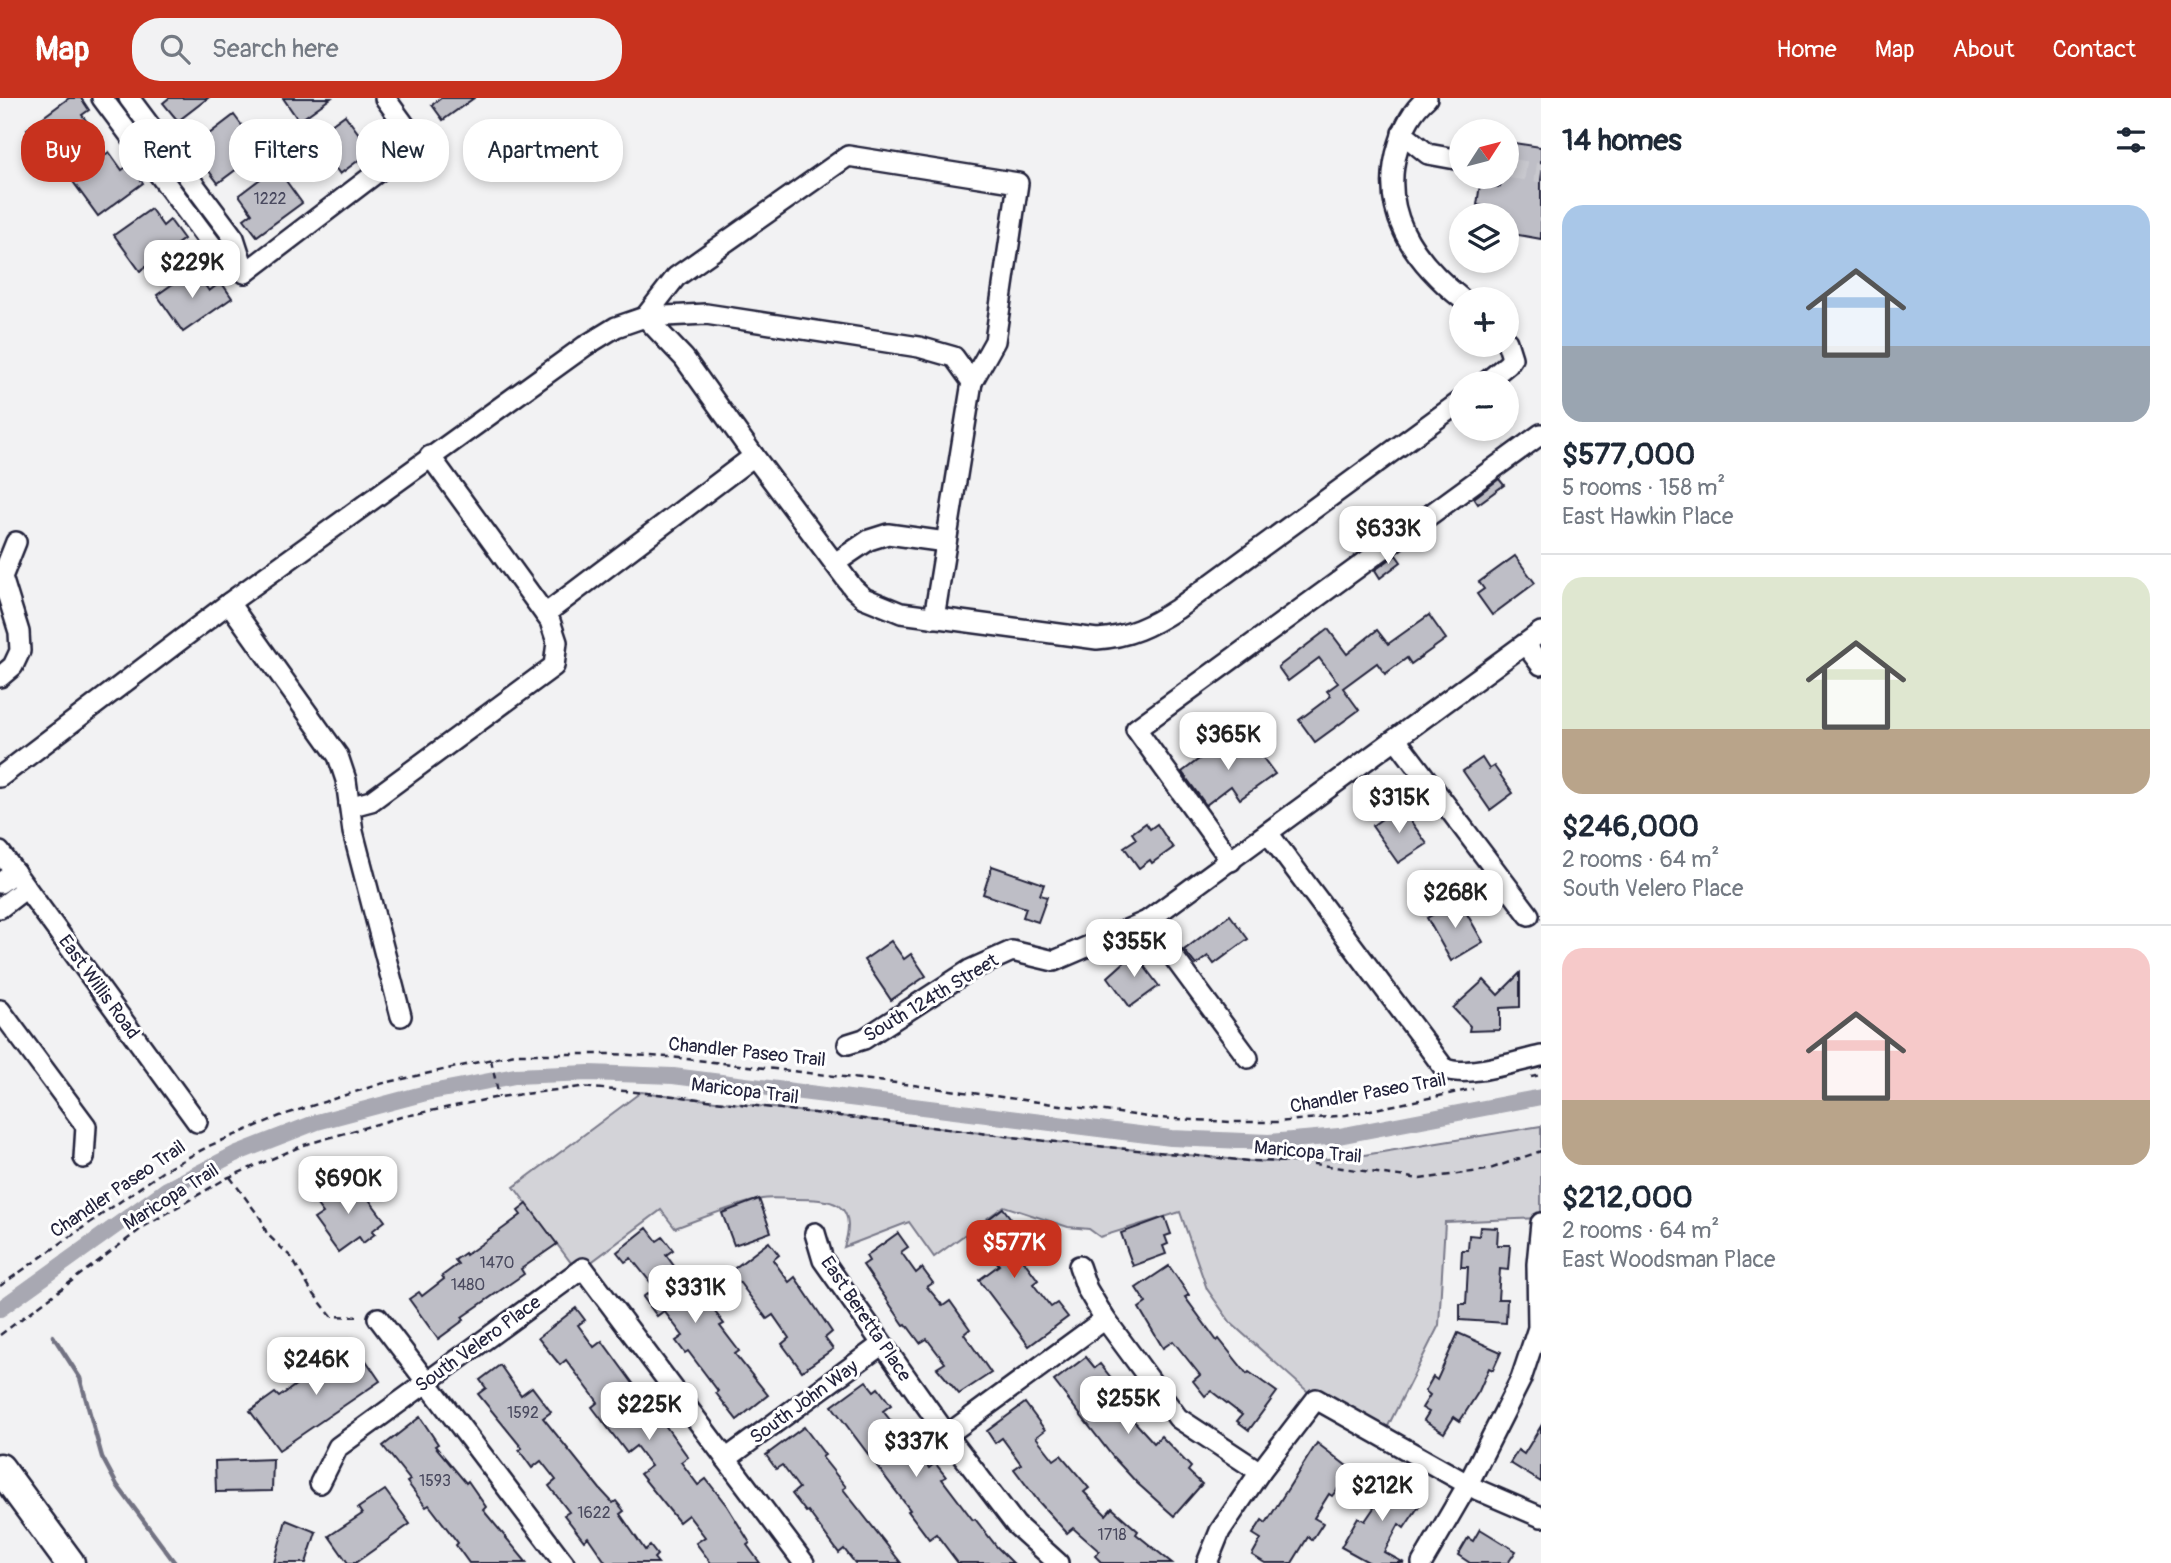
<!DOCTYPE html>
<meta charset="utf-8">
<style>
body{margin:0;font-family:Pangolin,sans-serif;background:#f2f2f3;color:#1f2937;height:100vh;display:flex;flex-direction:column;font-size:26px;white-space:nowrap}
*{box-sizing:border-box;margin:0}
p{font-size:23px;color:#747a83}
.icon{flex:none;width:38px;height:38px;fill:none;stroke:currentColor;stroke-width:2;stroke-linecap:round;stroke-linejoin:round}
.map{position:relative;flex:1;overflow:hidden}
.side{display:flex;flex-direction:column;background:#fff;width:630px}
.side>*{flex:none}
.hud{position:absolute;left:21px;top:21px;width:665px;height:63px;display:flex;gap:14px}
.needle{width:46px;rotate:54deg}
.fabs{position:absolute;left:1449px;top:21px;display:grid;gap:14px}
.fabs a{display:grid;place-items:center;width:70px;height:70px;border-radius:50%;background:#fff;box-shadow:0 4px 10px #0003;font-size:35px}
.price{position:absolute;translate:-50% -60px;padding:0 16px;border-radius:14px;background:#fff;color:#222;font-size:23px;line-height:46px;filter:drop-shadow(0 2px 4px #0008)}
.price::after{content:'';position:absolute;left:50%;top:42px;width:21px;height:16px;margin-left:-10px;background:inherit;clip-path:polygon(0 0,100% 0,50% 100%)}
.price.on{background:#c8321e;color:#fff}
ul{padding:0;list-style:none}
li{display:grid;align-content:center;gap:14px;height:371px;padding:0 21px}
li+li{border-top:2px solid #e0e1e3}
li span{display:grid;place-items:center;height:217px;border-radius:21px;color:#555}
li>.icon{margin-inline-start:auto}
span .icon{width:126px;height:126px;fill:#fffc;stroke-width:1}
li b{font-size:30px}
h2{display:flex;justify-content:space-between;align-items:center;height:84px;padding:0 21px;font-size:30px}
.pill{padding:0 24px;border-radius:28px;background:#fff;box-shadow:0 4px 10px #0003;font-size:24px;line-height:63px}
.pill.on{background:#c8321e;color:#fff}
header{display:flex;align-items:center;gap:42px;box-sizing:border-box;height:98px;padding:0 35px;background:#c8321e;color:#fff}
header strong{font-size:33px}
nav{display:flex;gap:38px;margin-inline-start:auto;font-size:24px}
.search{width:490px;height:63px;background:#f2f2f3;display:flex;align-items:center;gap:18px;box-sizing:border-box;padding:0 24px;border-radius:28px;color:#747a83;font-size:26px}
main{display:flex;flex:1;min-height:0}
.map>svg:first-child{display:block}
.green{fill:#d3d3d8;stroke:#7a7a8a;stroke-width:2}
.lines{fill:none;stroke-linecap:round;stroke-linejoin:round}
.stream{stroke:#727282;stroke-width:4.5}
.canal{stroke:#a8a8b2;stroke-width:16}
.building{fill:#bebec6;stroke:#22223b;stroke-width:2}
.minor-tunnel{stroke:#c8c8ce;stroke-width:19;stroke-dasharray:19 10;stroke-linecap:butt}
.minor-casing{stroke:#22223b;stroke-width:24}
.highway-casing{stroke:#22223b;stroke-width:33}
.path{stroke:#22223b;stroke-width:2.5;stroke-dasharray:7 5;stroke-linecap:butt}
.minor{stroke:#fff;stroke-width:19}
.highway{stroke:#fff;stroke-width:28}
.labels{text-anchor:middle;dominant-baseline:central;stroke-width:6;stroke-linejoin:round;paint-order:stroke}
.number-label{font-size:16px;fill:#49495e}
.street-label{font-size:19px;fill:#22223b;stroke:#fff}
</style>
<header>
<strong>Map</strong>
<div class="search"><svg class="icon" aria-label="search" viewBox="0 0 24 24"><circle cx="10" cy="10" r="6"/><path d="M15 15l6 6"/></svg>Search here</div>
<nav><a>Home</a><a>Map</a><a>About</a><a>Contact</a></nav>
</header>
<main>
<div class="map">
<svg width="1541" height="1465" viewBox="0 0 1541 1465">
<rect width="100%" height="100%" fill="#f2f2f3"/>
<filter id="ink" filterUnits="userSpaceOnUse"><feTurbulence type="fractalNoise" baseFrequency=".0143" numOctaves="2"/><feDisplacementMap in="SourceGraphic" scale="14" xChannelSelector="R" yChannelSelector="G"/><feConvolveMatrix kernelMatrix="1 2 1 2 8 2 1 2 1" color-interpolation-filters="sRGB"/></filter>
<g filter="url(#ink)">
<path class="green" d="M641,994l405,49 203,20 51,1 64,-7 177,-29v92l-96,4 -6,103 -56,111 -67,-37 -85,-76 -24,-34 -27,-77 -80,25 -11,-8 -21,-2 -64,-21 -70,51 -25,-35 -65,25c15,-46 -13,-48 -50,-48 -10,0 -22,-2 -32,0 -26,5 -62,20 -87,29l-14,-18 -83,62 -64,-85z"/>
<g class="lines">
<polyline class="stream" points="53,1238 80,1280 102,1359 117,1387 175,1465"/>
<polyline class="canal" points="0,1211 167,1091 235,1056 317,1024 426,995 515,978 589,975 673,978 1171,1040 1269,1044 1339,1038 1541,999"/>
</g>
<g class="building">
<polygon points="69,0 81,0 89,12 82,17 88,25 78,32 99,61 109,54 122,72 129,67 143,85 98,118 60,66 55,70 27,31"/>
<polygon points="169,0 208,0 178,23 163,5"/>
<polygon points="283,0 331,0 299,23"/>
<polygon points="441,0 474,0 443,22 432,7"/>
<polygon points="234,17 261,53 218,85 203,65 207,61 196,46"/>
<polygon points="345,17 362,40 373,32 383,44 340,76 313,40"/>
<polygon points="1514,45 1541,49 1541,141 1507,135 1507,117 1483,117 1484,108 1477,107 1480,86 1500,89 1502,79 1507,79 1507,54 1512,55"/>
<polygon points="276,69 302,105 257,138 244,121 252,115 239,97"/>
<polygon points="151,111 163,128 170,122 184,141 140,173 114,137"/>
<polygon points="194,171 209,193 221,184 232,200 183,234 157,197"/>
<polygon points="1499,381 1504,387 1478,406 1474,400"/>
<polygon points="1396,457 1401,464 1380,480 1375,472"/>
<polygon points="1515,458 1535,485 1492,517 1477,496 1484,491 1479,484"/>
<polygon points="1429,517 1446,541 1411,566 1407,560 1385,576 1377,565 1343,590 1359,612 1315,644 1299,622 1331,598 1327,593 1338,585 1319,560 1288,583 1278,569 1328,531 1347,556 1377,532 1388,546"/>
<polygon points="1227,640 1238,655 1252,645 1275,676 1240,701 1231,688 1206,707 1182,674"/>
<polygon points="1482,660 1489,671 1494,668 1513,695 1490,712 1463,673"/>
<polygon points="1400,708 1427,746 1398,765 1372,728"/>
<polygon points="1146,725 1150,731 1157,726 1173,750 1152,765 1150,762 1139,770 1124,749 1136,741 1132,735"/>
<polygon points="992,768 1044,786 1040,797 1047,799 1038,824 1023,819 1026,810 983,796"/>
<polygon points="1459,802 1483,844 1451,863 1427,820"/>
<polygon points="1230,817 1248,841 1214,866 1208,858 1196,867 1184,852"/>
<polygon points="891,843 904,861 911,856 926,878 891,902 864,862"/>
<polygon points="1138,852 1148,865 1144,868 1159,888 1130,909 1108,879"/>
<polygon points="1520,875 1520,909 1500,910 1500,932 1469,933 1470,928 1453,910 1484,882 1498,897"/>
<polygon points="353,1080 385,1123 372,1133 375,1136 363,1145 359,1139 338,1154 314,1121 323,1115 317,1107"/>
<polygon points="759,1101 771,1134 734,1147 722,1115"/>
<polygon points="527,1106 557,1146 521,1171 524,1176 462,1219 464,1222 438,1241 409,1201 419,1194 422,1198 444,1181 442,1178 458,1166 455,1162 465,1155 466,1157 505,1129 521,1117 518,1113"/>
<polygon points="1003,1110 1024,1138 1012,1147 1038,1182 1033,1186 1051,1209 1057,1205 1068,1219 1029,1248 979,1182 999,1167 984,1147 977,1152 966,1138"/>
<polygon points="1165,1119 1171,1136 1165,1138 1168,1146 1163,1148 1166,1156 1133,1168 1121,1135"/>
<polygon points="1480,1129 1498,1130 1497,1147 1510,1147 1508,1172 1500,1171 1498,1201 1507,1201 1506,1225 1460,1222 1460,1206 1466,1206 1468,1169 1461,1169 1462,1152 1468,1152 1469,1137 1479,1138"/>
<polygon points="647,1130 657,1143 663,1139 673,1152 666,1157 685,1183 680,1186 694,1205 703,1198 724,1226 720,1228 739,1253 735,1256 768,1297 737,1322 716,1295 718,1293 688,1253 685,1255 676,1243 683,1238 664,1213 657,1218 643,1199 655,1190 631,1160 625,1164 617,1154"/>
<polygon points="898,1135 908,1149 901,1154 916,1175 922,1170 933,1185 927,1189 943,1208 950,1203 970,1231 964,1236 991,1275 959,1296 937,1270 945,1265 927,1241 920,1245 906,1226 904,1227 863,1167 869,1163 866,1158"/>
<polygon points="769,1144 779,1157 773,1162 789,1184 795,1179 832,1234 825,1240 833,1251 802,1273 782,1246 789,1240 773,1217 767,1221 731,1173"/>
<polygon points="1169,1168 1189,1197 1185,1199 1217,1243 1219,1241 1247,1276 1249,1274 1277,1294 1249,1332 1237,1323 1242,1317 1211,1293 1205,1298 1193,1283 1200,1277 1173,1243 1163,1250 1139,1210 1146,1205 1136,1190"/>
<polygon points="576,1210 585,1222 578,1227 594,1249 602,1243 640,1295 635,1298 649,1316 654,1312 688,1359 681,1364 698,1387 706,1381 727,1408 750,1445 747,1447 760,1465 711,1465 696,1445 705,1439 688,1417 679,1424 640,1376 651,1368 636,1348 627,1355 592,1309 598,1304 566,1262 560,1267 538,1240"/>
<polygon points="1458,1235 1501,1254 1493,1272 1489,1270 1479,1293 1460,1323 1454,1319 1444,1335 1424,1322 1429,1314 1422,1310 1430,1297 1425,1293 1433,1279 1437,1282"/>
<polygon points="354,1245 380,1283 279,1352 250,1313 275,1295 279,1299"/>
<polygon points="1086,1259 1095,1270 1100,1266 1140,1316 1133,1322 1154,1345 1161,1338 1191,1369 1188,1373 1202,1386 1174,1418 1137,1385 1113,1359 1054,1283"/>
<polygon points="500,1267 521,1297 532,1289 551,1314 543,1320 600,1391 613,1405 616,1403 624,1413 620,1416 645,1452 650,1448 657,1457 654,1460 658,1465 606,1465 588,1439 584,1443 564,1417 569,1414 549,1388 556,1382 541,1363 532,1370 519,1352 522,1350 478,1296 486,1290 480,1282"/>
<polygon points="866,1283 874,1293 878,1290 891,1307 883,1313 902,1337 908,1332 918,1345 913,1349 929,1370 935,1365 946,1379 942,1381 973,1422 975,1421 997,1449 1013,1465 958,1465 936,1436 929,1441 908,1413 910,1412 832,1308"/>
<polygon points="1025,1305 1045,1332 1036,1339 1054,1362 1061,1357 1089,1390 1084,1394 1106,1417 1112,1410 1138,1433 1136,1436 1172,1465 1102,1465 1095,1458 1099,1453 1073,1430 1067,1435 1039,1404 1014,1371 1021,1366 1002,1340 995,1345 987,1333"/>
<polygon points="420,1319 438,1346 435,1348 466,1385 468,1383 486,1409 483,1412 527,1465 469,1465 456,1447 458,1445 429,1407 426,1409 407,1384 410,1382 383,1348"/>
<polygon points="1541,1328 1541,1384 1510,1365 1518,1352 1524,1356"/>
<polygon points="804,1329 825,1357 822,1359 846,1389 843,1391 901,1465 855,1465 844,1451 839,1455 808,1413 806,1414 792,1396 799,1390 782,1367 776,1371 766,1357"/>
<polygon points="1317,1345 1352,1372 1332,1398 1329,1396 1314,1420 1323,1425 1312,1442 1308,1439 1292,1465 1265,1465 1252,1457 1261,1441 1253,1436 1262,1422 1266,1425"/>
<polygon points="273,1361 272,1393 216,1394 215,1363"/>
<polygon points="1383,1376 1423,1402 1404,1430 1399,1426 1384,1454 1404,1465 1370,1465 1341,1449 1358,1419 1365,1423 1382,1398 1373,1392"/>
<polygon points="385,1392 410,1426 355,1465 348,1465 329,1438 362,1416 358,1410"/>
<polygon points="286,1422 316,1434 306,1465 274,1465"/>
<polygon points="1480,1431 1516,1453 1508,1465 1470,1465 1458,1457 1468,1440 1473,1443"/>
</g>
<g class="lines">
<polyline class="minor-tunnel" points="1507,70 1541,75"/>
<g class="minor-casing">
<g id="minor">
<polyline points="102,0 214,150 245,175"/>
<polyline points="129,0 234,140 245,174"/>
<path d="M1427,0c-15,13 -22,27 -28,46 -21,66 13,115 63,155"/>
<polyline points="1402,35 1428,56 1461,62"/>
<polyline points="245,175 417,44 385,0"/>
<path d="M972,284l23,-41 23,-158 -170,-27 -172,121 -31,40 39,41 70,98 99,132 11,10 37,15 196,26c31,-2 54,-13 80,-30l284,-208"/>
<polyline points="1485,285 1508,266 1512,260 1507,244"/>
<polyline points="835,465 869,442 888,436 946,444"/>
<polyline points="229,505 338,658 346,682 353,734 401,918"/>
<polyline points="545,516 754,358"/>
<polyline points="1525,546 1541,567"/>
<polyline points="0,579 13,568 20,553 19,534 2,479 16,444"/>
<polyline points="1396,641 1529,817"/>
<polyline points="0,679 229,505 585,248 616,229 645,219 706,216 919,249 954,259 972,284 934,520"/>
<polyline points="349,706 356,707 371,703 554,568 557,544 550,523 430,358"/>
<path d="M1268,735l176,235c20,11 74,-7 97,-12"/>
<polyline points="0,754 197,1024"/>
<polyline points="1231,763 1136,631 1541,336"/>
<polyline points="0,785 15,774"/>
<polyline points="0,810 26,790"/>
<polyline points="1147,823 1248,960"/>
<polyline points="0,912 86,1028 84,1060"/>
<polyline points="848,946 864,941 970,872 1012,853 1054,863 1147,823 1541,534"/>
<polyline points="815,1135 823,1162 947,1337 1016,1427 1058,1465"/>
<polyline points="1079,1168 1087,1191 1105,1221 1178,1320 1260,1374"/>
<polyline points="378,1220 564,1465"/>
<polyline points="947,1337 1105,1221"/>
<polyline points="726,1361 881,1247"/>
<polyline points="320,1385 338,1349 583,1170 804,1465"/>
<polyline points="1207,1465 1220,1433 1260,1374 1316,1301 1478,1392 1541,1419"/>
<polyline points="1422,1465 1468,1386 1521,1281 1538,1230 1537,1166 1541,1125"/>
</g>
</g>
<g class="highway-casing">
<polyline id="highway" points="0,1370 70,1465"/>
</g>
<g class="path">
<polyline points="491,962 499,999"/>
<polyline points="1531,979 1541,977"/>
<polyline points="230,1079 261,1121 267,1136 291,1159 310,1191 331,1218 361,1219"/>
<polyline points="0,1188 165,1072 209,1048 280,1018 380,986 515,956 610,956 670,959 913,987 1156,1020 1232,1024 1279,1024 1346,1017 1473,991"/>
<polyline points="0,1237 145,1128 227,1080 304,1047 401,1019 499,999 581,989 657,996 1046,1043 1249,1063 1300,1064 1420,1081 1487,1072 1541,1053"/>
</g>
<use href="#minor" class="minor"/>
<use href="#highway" class="highway"/>
</g>
</g>
<g class="labels">
<g class="number-label">
<text x="270" y="101">1222</text>
<text x="497" y="1165">1470</text>
<text x="468" y="1187">1480</text>
<text x="523" y="1315">1592</text>
<text x="435" y="1383">1593</text>
<text x="594" y="1415">1622</text>
<text x="1112" y="1437">1718</text>
</g>
<g class="street-label">
<text transform="translate(99 889) rotate(54)">East Willis Road</text>
<text transform="translate(931 900) rotate(-31)">South 124th Street</text>
<text transform="translate(747 954) rotate(6)">Chandler Paseo Trail</text>
<text transform="translate(745 993) rotate(7)">Maricopa Trail</text>
<text transform="translate(1368 995) rotate(-10)">Chandler Paseo Trail</text>
<text transform="translate(1308 1054) rotate(5)">Maricopa Trail</text>
<text transform="translate(118 1091) rotate(-34)">Chandler Paseo Trail</text>
<text transform="translate(171 1099) rotate(-32)">Maricopa Trail</text>
<text transform="translate(866 1221) rotate(56)">East Beretta Place</text>
<text transform="translate(478 1246) rotate(-36)">South Velero Place</text>
<text transform="translate(804 1304) rotate(-36)">South John Way</text>
</g>
</g>
</svg>
<div class="fabs">
<a><svg class="needle" viewBox="-14 -14 28 28"><path d="M0-13l5 13h-10z" fill="#e53935"/><path d="M0 13l5-13h-10z" fill="#747a83"/></svg></a>
<a><svg class="icon" aria-label="layers" viewBox="0 0 24 24"><path d="M12 4l9 5-9 5-9-5zM3 14l9 5 9-5"/></svg></a>
<a>+</a>
<a>−</a>
</div>
<b class="price" style="left:192px;top:202px">$229K</b>
<b class="price" style="left:1388px;top:468px">$633K</b>
<b class="price" style="left:1228px;top:674px">$365K</b>
<b class="price" style="left:1399px;top:737px">$315K</b>
<b class="price" style="left:1455px;top:832px">$268K</b>
<b class="price" style="left:1134px;top:881px">$355K</b>
<b class="price" style="left:348px;top:1118px">$690K</b>
<b class="price on" style="left:1014px;top:1182px">$577K</b>
<b class="price" style="left:695px;top:1227px">$331K</b>
<b class="price" style="left:316px;top:1299px">$246K</b>
<b class="price" style="left:1128px;top:1338px">$255K</b>
<b class="price" style="left:649px;top:1344px">$225K</b>
<b class="price" style="left:916px;top:1381px">$337K</b>
<b class="price" style="left:1382px;top:1425px">$212K</b>
<div class="hud">
<a class="pill on">Buy</a>
<a class="pill">Rent</a>
<a class="pill">Filters</a>
<a class="pill">New</a>
<a class="pill">Apartment</a>
</div>
</div>
<section class="side">
<h2>14 homes<svg class="icon" aria-label="filters" viewBox="0 0 24 24"><path d="M4 7h16M4 17h16"/><circle cx="9" cy="7" r="2"/><circle cx="15" cy="17" r="2"/></svg></h2>
<ul>
<li><span style="background:linear-gradient(#a9c7e8 65%,#9aa5b1 0)"><svg class="icon" aria-label="home" viewBox="0 0 24 24"><path d="M3 11l9-7 9 7M6 9v11h12V9"/></svg></span><div><b>$577,000</b><p>5 rooms · 158 m²</p><p>East Hawkin Place</p></div></li>
<li><span style="background:linear-gradient(#dfe7d0 70%,#b9a48a 0)"><svg class="icon" aria-label="home" viewBox="0 0 24 24"><path d="M3 11l9-7 9 7M6 9v11h12V9"/></svg></span><div><b>$246,000</b><p>2 rooms · 64 m²</p><p>South Velero Place</p></div></li>
<li><span style="background:linear-gradient(#f6c9c9 70%,#b9a48a 0)"><svg class="icon" aria-label="home" viewBox="0 0 24 24"><path d="M3 11l9-7 9 7M6 9v11h12V9"/></svg></span><div><b>$212,000</b><p>2 rooms · 64 m²</p><p>East Woodsman Place</p></div></li>
</ul>
</section>
</main>
